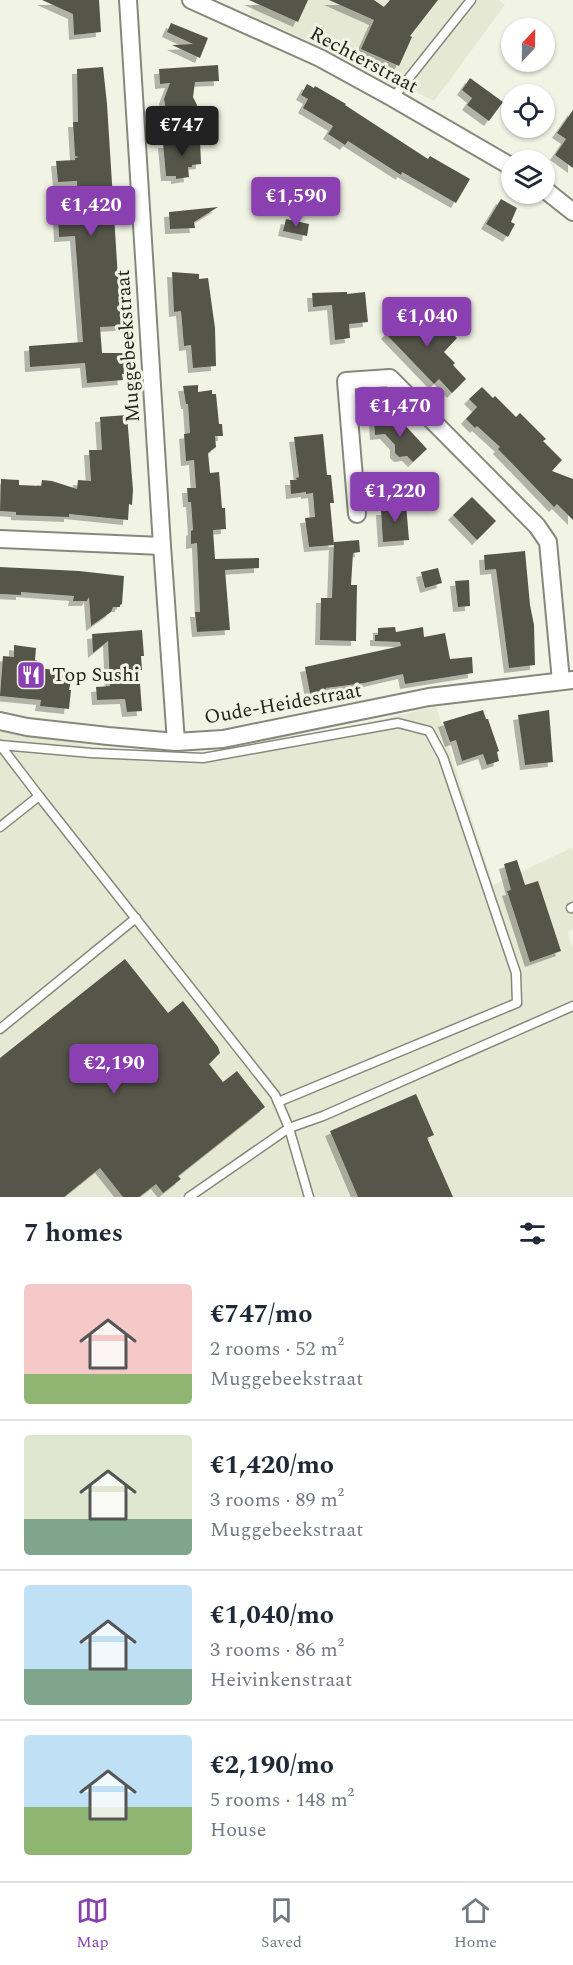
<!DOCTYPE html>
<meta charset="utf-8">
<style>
body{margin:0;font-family:Spectral,serif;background:#f2f2f3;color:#1f2937;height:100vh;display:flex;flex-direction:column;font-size:22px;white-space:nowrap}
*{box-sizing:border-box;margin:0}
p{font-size:20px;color:#747a83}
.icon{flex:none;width:33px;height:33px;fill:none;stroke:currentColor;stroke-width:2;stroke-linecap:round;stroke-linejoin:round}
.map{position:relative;height:1197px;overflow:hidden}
.side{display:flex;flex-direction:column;background:#fff;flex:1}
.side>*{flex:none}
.needle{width:39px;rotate:22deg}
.buttons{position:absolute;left:501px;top:18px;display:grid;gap:12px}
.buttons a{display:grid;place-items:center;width:54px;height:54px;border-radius:50%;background:#fff;box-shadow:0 2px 4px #0004;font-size:30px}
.price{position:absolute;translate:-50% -51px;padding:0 14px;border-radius:6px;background:#8b40b2;color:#fff;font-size:20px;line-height:39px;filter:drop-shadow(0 2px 3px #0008)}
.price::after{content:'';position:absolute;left:50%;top:36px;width:18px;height:14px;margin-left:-9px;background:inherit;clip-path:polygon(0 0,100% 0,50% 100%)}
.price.selected{background:#222;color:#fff}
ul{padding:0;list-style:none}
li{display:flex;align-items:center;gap:18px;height:150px;padding:0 24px}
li+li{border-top:2px solid #e0e1e3}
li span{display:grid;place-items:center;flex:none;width:168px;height:120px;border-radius:6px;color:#555}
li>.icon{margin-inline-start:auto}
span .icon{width:72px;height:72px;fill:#fffc;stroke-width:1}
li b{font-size:26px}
h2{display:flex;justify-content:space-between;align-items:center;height:72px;padding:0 24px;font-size:26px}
.tabs{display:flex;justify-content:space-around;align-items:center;height:84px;border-top:2px solid #e0e1e3;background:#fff;font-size:16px;color:#747a83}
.tabs a{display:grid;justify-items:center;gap:3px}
.tabs .selected{color:#8b40b2}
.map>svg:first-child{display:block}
.built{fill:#e5e9d3}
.building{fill:#54574a;filter:url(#shadow)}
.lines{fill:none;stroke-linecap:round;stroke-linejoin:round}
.service-casing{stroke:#86887b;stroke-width:11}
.minor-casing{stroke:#86887b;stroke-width:20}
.service{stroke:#fff;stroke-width:8}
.minor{stroke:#fff;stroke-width:16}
.labels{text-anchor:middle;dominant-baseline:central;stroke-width:6;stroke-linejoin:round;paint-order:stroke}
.street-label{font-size:20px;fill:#23241e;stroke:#f1f4e5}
.poi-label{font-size:20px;fill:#23241e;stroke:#f1f4e5;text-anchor:start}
</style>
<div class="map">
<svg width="573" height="1197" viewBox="0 0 573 1197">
<defs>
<filter id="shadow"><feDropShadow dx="-5" dy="5" stdDeviation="0" flood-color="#0004"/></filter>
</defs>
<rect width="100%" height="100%" fill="#f1f4e5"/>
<g class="built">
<polygon points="256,0 499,0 505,5 434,101 374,71 249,14"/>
<polygon points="436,706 493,885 571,848 573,852 573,929 568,932 573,949 573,1197 0,1197 0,727 93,747 181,754 245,753"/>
</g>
<g class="building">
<polygon points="42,0 99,0 101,32 74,35 73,14"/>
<polygon points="249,0 308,0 298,22"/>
<polygon points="329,0 374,0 384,7 390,0 438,0 410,36 412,37 399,66 361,49 374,20"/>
<polygon points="171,23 208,38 200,58 172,45 193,44 167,32"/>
<polygon points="218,65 219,81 195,82 193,97 197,105 195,113 167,115 164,99 170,83 160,84 159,69"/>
<polygon points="103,67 107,104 121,326 100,327 102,353 123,353 124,374 122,374 123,380 87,383 85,363 30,367 29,346 83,342 75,236 59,237 58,216 78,215 77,181 58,182 56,161 75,160 75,158 79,157 75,156 73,122 78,122 77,69"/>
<polygon points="470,78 503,102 489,121 467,105 472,98 462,90"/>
<polygon points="307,84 314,88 315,86 346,104 345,105 428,159 430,156 470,179 456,203 402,172 401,175 348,141 345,145 328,134 333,126 303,108 308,99 301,95"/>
<polygon points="573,110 573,168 555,155 566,139 557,133"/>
<polygon points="200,139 201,164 192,165 192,167 188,167 189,177 176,179 176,176 166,176 163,143 175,143 174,140"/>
<polygon points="501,199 517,208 511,222 515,224 508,237 486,224"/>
<polygon points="218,207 194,222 195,228 170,229 169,212"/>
<polygon points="286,219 309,224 307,236 283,231"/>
<polygon points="172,272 199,274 199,279 208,278 215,328 216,366 193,368 191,345 184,346 181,311 174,312"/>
<polygon points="344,292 347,292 347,294 365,292 368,322 349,324 350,338 335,340 332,305 313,307 312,293"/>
<polygon points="414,306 440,334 446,327 457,338 444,352 455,363 453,365 466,379 452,393 439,379 434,384 386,334"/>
<polygon points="198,385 198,392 212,390 212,394 216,394 219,424 222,424 223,436 215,436 216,447 208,453 210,473 219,472 222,508 225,508 226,529 213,530 215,559 259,558 259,568 225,570 230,630 197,632 195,612 200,612 197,543 191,544 191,531 193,530 191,502 188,502 187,488 196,488 194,460 186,461 184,434 190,433 188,404 186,404 183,386"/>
<polygon points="482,387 493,398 495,396 516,417 520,413 546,439 543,441 562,460 552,471 573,479 573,520 557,504 554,507 498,449 500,447 477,426 475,428 466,419 477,407 469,399"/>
<polygon points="127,415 133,490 132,505 129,504 128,520 69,514 69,517 16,515 16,512 0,511 1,479 19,480 19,485 41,486 42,480 52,481 77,489 78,480 91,481 89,450 102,450 100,417"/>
<polygon points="390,419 402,422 427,449 413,462 407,456 399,457 395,453 395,445 385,434 375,435 374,420"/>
<polygon points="323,434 327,475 331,475 334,503 330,503 334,545 309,547 305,518 315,517 313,493 306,494 306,492 291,494 290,480 297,480 296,478 299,477 294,437"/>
<polygon points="472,497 496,521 477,540 453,515"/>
<polygon points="406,504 409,540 383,542 381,510 387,510 387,505"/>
<polygon points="359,540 360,552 353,553 351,585 357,585 356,641 320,640 321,598 332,598 334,542"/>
<polygon points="525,551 530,605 534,625 535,665 509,668 496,569 485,570 484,555"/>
<polygon points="0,567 79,571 124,576 122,604 120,605 120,607 113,607 111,612 91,626 89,597 87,601 73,601 74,596 21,592 21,595 0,594"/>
<polygon points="438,568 442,583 425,588 421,572"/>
<polygon points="469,580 470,606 458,607 455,581"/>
<polygon points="395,627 396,632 423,627 424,637 445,633 450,659 472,657 473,673 405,684 403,674 364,683 326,688 326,689 310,693 305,667 401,646 400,642 375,641 375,635 378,635 378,628"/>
<polygon points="142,630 144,656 141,656 142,670 139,670 142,711 127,712 125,699 97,700 96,687 110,686 108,641 93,653 92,634"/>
<polygon points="14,645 36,648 35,660 38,661 38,668 73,672 69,690 71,690 69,709 40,706 41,700 0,696 3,656 14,657"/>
<polygon points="483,710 486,719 488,719 499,751 497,752 499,761 487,765 483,754 462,761 456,740 450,742 443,722"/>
<polygon points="549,710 553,762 525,765 518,715"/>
<polygon points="517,860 525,885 538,881 561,951 530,962 507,891 511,890 504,864"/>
<polygon points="125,959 168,1013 183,1001 196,1018 218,1047 220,1053 209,1064 223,1082 237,1071 265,1107 178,1176 181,1179 163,1193 156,1184 139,1197 123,1197 100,1168 64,1197 0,1197 0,1058"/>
<polygon points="416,1094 434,1135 427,1138 453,1197 358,1197 330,1131"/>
</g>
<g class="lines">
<g class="service-casing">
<g id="service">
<polyline points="393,98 471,0"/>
<polyline points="0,745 91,753 203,758 398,723 429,731 443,757 516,973 517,1003 278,1102"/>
<polyline points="0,745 39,796"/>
<polyline points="0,827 39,796 275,1095 289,1128 309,1197"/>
<polyline points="571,908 573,907"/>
<polyline points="0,1029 136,918"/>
<polyline points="189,1197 289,1128 323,1116 573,1006"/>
</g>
</g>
<g class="minor-casing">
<g id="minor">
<polyline points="128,0 162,546 176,742"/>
<polyline points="191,0 320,58 393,98 512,167"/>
<polyline points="544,189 573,212"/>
<polyline points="357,514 346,381 390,378 537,526 548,542 561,681"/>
<polyline points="0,539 162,546"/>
<polyline points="0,721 27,727 108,736 176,742 223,739 429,697 573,680"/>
</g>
</g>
<use href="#service" class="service"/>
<use href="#minor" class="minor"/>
</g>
<defs>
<g id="restaurant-square" transform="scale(1.5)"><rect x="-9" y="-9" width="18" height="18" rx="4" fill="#8b40b2" stroke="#f1f4e5"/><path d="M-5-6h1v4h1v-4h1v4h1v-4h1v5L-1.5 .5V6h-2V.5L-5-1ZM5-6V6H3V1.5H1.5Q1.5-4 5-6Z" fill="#fff"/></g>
</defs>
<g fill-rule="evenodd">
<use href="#restaurant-square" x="31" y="675"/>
</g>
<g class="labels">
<g class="street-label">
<text transform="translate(364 60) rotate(28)">Rechterstraat</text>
<text transform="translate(128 346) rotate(-94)">Muggebeekstraat</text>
<text transform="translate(283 704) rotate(-10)">Oude-Heidestraat</text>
</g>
<g class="poi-label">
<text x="52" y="675">Top Sushi</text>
</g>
</g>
</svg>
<div class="buttons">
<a><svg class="needle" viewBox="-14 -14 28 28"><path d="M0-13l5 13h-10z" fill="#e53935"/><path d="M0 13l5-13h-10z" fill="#747a83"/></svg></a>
<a><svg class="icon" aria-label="locate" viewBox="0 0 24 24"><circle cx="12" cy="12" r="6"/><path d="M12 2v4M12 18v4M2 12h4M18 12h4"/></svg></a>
<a><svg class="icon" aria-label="layers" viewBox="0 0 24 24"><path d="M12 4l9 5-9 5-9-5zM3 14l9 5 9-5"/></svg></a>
</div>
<b class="price selected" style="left:182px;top:157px">€747</b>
<b class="price" style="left:296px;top:228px">€1,590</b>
<b class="price" style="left:91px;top:237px">€1,420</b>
<b class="price" style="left:427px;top:348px">€1,040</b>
<b class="price" style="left:400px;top:438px">€1,470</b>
<b class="price" style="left:395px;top:523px">€1,220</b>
<b class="price" style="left:114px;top:1095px">€2,190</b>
</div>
<section class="side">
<h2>7 homes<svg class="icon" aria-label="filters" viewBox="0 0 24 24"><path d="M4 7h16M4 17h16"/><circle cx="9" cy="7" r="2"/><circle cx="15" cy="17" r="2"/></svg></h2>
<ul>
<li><span style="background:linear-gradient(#f6c9c9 75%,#8fb573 0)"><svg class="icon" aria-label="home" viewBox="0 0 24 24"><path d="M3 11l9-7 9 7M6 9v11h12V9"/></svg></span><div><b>€747/mo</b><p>2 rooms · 52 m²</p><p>Muggebeekstraat</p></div></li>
<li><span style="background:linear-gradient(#dfe7d0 70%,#7fa58c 0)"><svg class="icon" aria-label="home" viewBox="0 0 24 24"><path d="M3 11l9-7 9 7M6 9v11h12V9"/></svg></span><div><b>€1,420/mo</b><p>3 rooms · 89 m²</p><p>Muggebeekstraat</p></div></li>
<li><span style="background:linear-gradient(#bfe0f5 70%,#7fa58c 0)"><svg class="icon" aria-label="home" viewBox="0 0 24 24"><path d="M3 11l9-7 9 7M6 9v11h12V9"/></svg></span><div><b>€1,040/mo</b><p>3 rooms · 86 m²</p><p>Heivinkenstraat</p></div></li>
<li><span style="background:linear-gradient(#bfe0f5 60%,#8fb573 0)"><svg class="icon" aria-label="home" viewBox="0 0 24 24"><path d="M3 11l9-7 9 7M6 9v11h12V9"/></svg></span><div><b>€2,190/mo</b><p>5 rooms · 148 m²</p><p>House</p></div></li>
</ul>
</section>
<nav class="tabs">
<a class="selected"><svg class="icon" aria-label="map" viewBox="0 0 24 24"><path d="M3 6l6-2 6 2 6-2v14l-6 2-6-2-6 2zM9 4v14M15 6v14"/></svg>Map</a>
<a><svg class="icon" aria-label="saved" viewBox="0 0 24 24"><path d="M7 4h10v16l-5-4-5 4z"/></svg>Saved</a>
<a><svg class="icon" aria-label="home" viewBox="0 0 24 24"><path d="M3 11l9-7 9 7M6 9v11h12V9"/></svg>Home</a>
</nav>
